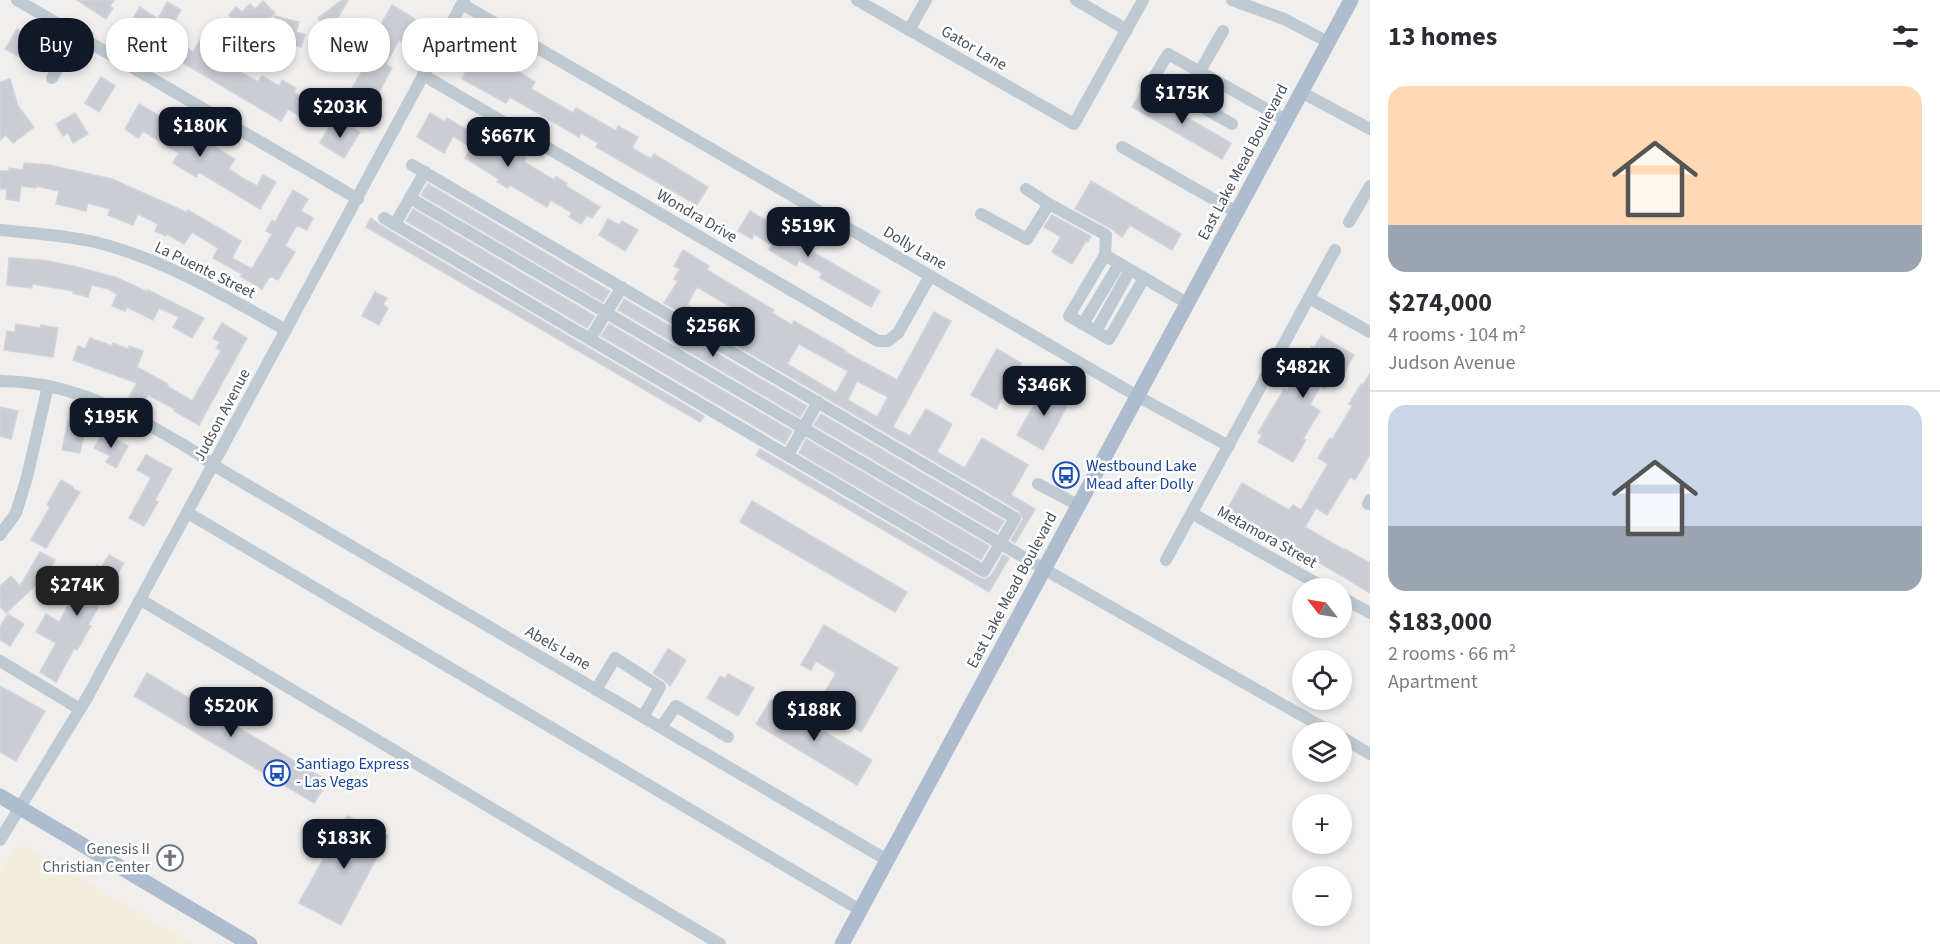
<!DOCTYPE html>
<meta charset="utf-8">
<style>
body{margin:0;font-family:"Source Sans 3",sans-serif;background:#f2f2f3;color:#2b2b33;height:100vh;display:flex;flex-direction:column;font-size:22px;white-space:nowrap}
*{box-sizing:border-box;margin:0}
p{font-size:20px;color:#7c7c81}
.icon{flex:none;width:33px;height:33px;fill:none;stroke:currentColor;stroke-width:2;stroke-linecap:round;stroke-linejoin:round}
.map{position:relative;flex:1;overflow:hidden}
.drawer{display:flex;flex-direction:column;background:#fff;width:570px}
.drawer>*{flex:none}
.banner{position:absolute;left:18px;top:18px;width:570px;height:54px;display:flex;gap:12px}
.needle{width:39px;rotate:301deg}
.buttons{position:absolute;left:1292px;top:578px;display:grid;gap:12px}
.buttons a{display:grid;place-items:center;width:60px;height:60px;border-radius:50%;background:#fff;box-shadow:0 3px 9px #0003;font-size:30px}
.price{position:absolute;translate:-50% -51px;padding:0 14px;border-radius:12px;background:#111827;color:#fff;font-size:20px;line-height:39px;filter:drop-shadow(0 2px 3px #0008)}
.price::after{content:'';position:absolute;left:50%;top:36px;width:18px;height:14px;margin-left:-9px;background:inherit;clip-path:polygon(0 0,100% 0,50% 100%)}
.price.active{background:#222;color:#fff}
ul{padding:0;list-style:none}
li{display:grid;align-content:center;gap:12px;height:318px;padding:0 18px}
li+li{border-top:2px solid #e1e1e2}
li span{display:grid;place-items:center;height:186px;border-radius:18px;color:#555}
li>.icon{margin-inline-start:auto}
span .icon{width:108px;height:108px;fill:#fffc;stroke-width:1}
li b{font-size:26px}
h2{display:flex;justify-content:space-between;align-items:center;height:72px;padding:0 18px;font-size:26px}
.tag{padding:0 21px;border-radius:24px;background:#fff;box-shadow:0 3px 9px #0003;font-size:21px;line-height:54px}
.tag.active{background:#111827;color:#fff}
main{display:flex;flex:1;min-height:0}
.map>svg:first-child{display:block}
.sand{fill:#f3edde}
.building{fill:#cbcdd4;stroke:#d2d4da;stroke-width:1.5;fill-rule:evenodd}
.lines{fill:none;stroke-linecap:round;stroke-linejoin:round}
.minor{stroke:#bec9d1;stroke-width:12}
.major{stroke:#adbdcf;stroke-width:15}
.labels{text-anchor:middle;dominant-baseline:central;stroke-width:5;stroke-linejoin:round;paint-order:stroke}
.street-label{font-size:16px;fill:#46515d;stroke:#fff}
.transit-label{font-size:16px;fill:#164399;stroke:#fff;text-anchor:start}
.worship-label{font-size:16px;fill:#5b616d;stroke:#fff;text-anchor:end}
</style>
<main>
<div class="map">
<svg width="1370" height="944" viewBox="0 0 1370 944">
<rect width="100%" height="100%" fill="#f1eeee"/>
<polygon class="sand" points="17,847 28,847 192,944 0,944 0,873"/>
<g class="building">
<polygon points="77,0 114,0 110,6 113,8 106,19"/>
<polygon points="342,0 348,0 338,18 346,29 326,44 316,31 323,26 318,18"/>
<polygon points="263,1 275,13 250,39 238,28 240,25 229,15 236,7 242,12 250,4 255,9"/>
<polygon points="167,2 181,10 158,49 126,30 140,7 158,19"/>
<polygon points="392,5 415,19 402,42 399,40 386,64 392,68 367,114 344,102 366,64 353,57 363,40 370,44"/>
<polygon points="275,16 299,22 296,32 305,34 301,47 294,45 291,59 266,53"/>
<polygon points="17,29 30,37 19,57 5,49"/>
<polygon points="200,40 219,52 221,49 241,61 235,69 258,82 262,76 279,86 282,80 296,88 294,92 300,96 297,102 316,113 310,122 288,109 281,121 180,61 188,48 193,52"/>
<polygon points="469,43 489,55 486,61 504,72 508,65 535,82 531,89 573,113 576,108 616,131 618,126 638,137 632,148 651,159 654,154 708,187 697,205 596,147 598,143 581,133 579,137 510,97 506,103 462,79 466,71 455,65"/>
<polygon points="101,77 115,86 99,112 85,103"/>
<polygon points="10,79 18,106 34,127 13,143 6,135 0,140 0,82"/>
<polygon points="1141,91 1231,143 1222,159 1132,107"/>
<polygon points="139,104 175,125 170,133 199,151 205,141 235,159 229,169 237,174 237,175 257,186 263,175 276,182 260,209 199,172 196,177 173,163 179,153 143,131 138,138 125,129"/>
<polygon points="75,113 88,134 73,143 68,133 63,136 56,124"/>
<polygon points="430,113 445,122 447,118 472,133 472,131 510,155 513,150 526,158 524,162 554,180 556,177 567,183 566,186 600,207 592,218 587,215 581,224 569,217 572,213 551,200 547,207 510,185 508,188 497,182 499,179 465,158 471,147 453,136 444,153 417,137"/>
<polygon points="332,122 343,129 346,124 360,132 344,158 320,143"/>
<polygon points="24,163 49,165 112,179 186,212 188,210 241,241 232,258 252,269 272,234 266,231 272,220 275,222 293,190 308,199 301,211 313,218 307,230 297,225 285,246 295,252 278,280 270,276 262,289 240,276 242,274 213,258 218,248 192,232 184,244 167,234 166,236 155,231 158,224 138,214 133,225 108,215 110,209 88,203 86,211 56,204 59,191 36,186 36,188 21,186 19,201 6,199 7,189 0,189 0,171 9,171 9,168 23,170"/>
<polygon points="1091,181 1181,234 1172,250 1130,225 1122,237 1110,228 1075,209"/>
<polygon points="428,184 610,291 603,302 421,195"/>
<polygon points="413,209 595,316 587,328 406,221"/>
<polygon points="750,211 777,227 775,229 792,239 795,235 809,243 806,248 880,291 871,307 820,278 822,273 799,260 796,266 769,250 772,245 754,234 752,239 738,231"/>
<polygon points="1052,215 1091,236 1088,242 1086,241 1072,264 1052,252 1061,237 1044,227"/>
<polygon points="371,218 380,225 704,416 700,422 366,227"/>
<polygon points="608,219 619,225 622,221 638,230 625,251 599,235"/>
<path d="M683,250l26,16 -2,4 67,40 -2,3 20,12 2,-4 52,30 -1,1 52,28 37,-68 17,9 -58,106 17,9 16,-27 26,15 -15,28 28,16 17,-30 46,27 -17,30 24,14 -20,34 -4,-3 12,-21 -4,-8 -355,-208 14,-22 -4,-2 6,-10 -6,-3zM697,287l53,31 -11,18 -52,-31zM799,344l49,27 -12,22 -49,-29zM857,381l31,16 -11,20 -29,-17z"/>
<polygon points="9,258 42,260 73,266 115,277 148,292 148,290 204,318 192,338 173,327 179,317 159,308 153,320 127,307 125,311 112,306 117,294 108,289 92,285 88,297 73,293 74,291 32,284 32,288 7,285"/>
<polygon points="375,292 387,298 383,305 388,308 379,325 362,316"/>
<polygon points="624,299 807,406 800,417 618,310"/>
<polygon points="222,323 247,338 199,425 174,411 175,409 148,395 143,404 129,397 137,383 73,360 78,346 85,349 90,338 112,346 113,343 128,349 129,346 143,351 137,367 168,384 167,386 192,401 221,351 216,348 220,342 213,338"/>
<polygon points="16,324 40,328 41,325 58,328 53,357 4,350 7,331 15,332"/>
<polygon points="609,324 792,431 785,444 601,336"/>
<polygon points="1321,336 1354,355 1341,378 1334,374 1325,389 1320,387 1310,405 1320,411 1303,439 1306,440 1293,462 1258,442 1262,435 1258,433 1284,389 1287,391 1312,346 1314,348"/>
<polygon points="997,349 1021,363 996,409 971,395"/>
<polygon points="1370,373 1370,454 1355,480 1350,477 1327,515 1316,508 1305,527 1344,550 1345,549 1370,563 1370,593 1228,508 1242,483 1289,510 1293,505 1301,510 1328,464 1318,458 1330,438 1332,440 1352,406 1349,404 1361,384 1363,385"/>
<polygon points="1046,384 1071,399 1043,450 1017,435"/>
<polygon points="0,407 18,411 11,439 0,436"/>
<polygon points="821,414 1004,521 997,532 814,425"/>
<polygon points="68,420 86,424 80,453 62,450"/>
<polygon points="103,432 128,446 116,468 106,462 110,456 94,448"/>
<polygon points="806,439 989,546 981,560 799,453"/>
<polygon points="760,449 980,578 985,579 991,576 1003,555 1009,558 989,592 756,455"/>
<polygon points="146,455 172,469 155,500 158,502 144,526 129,518 151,478 137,470"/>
<polygon points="61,480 73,487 73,489 80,492 46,548 31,540 50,507 47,505"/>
<polygon points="752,501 907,592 895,612 740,522"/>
<polygon points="40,552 55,560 40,586 37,584 6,613 0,606 0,586 11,576 20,586"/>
<polygon points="109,555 124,563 88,625 91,626 77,650 74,649 56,682 40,672 56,643 36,632 46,614 59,622 83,580 87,582 97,565 101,568"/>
<polygon points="8,614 24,624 10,646 0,640 0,627"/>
<polygon points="824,625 898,668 861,732 817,706 836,673 816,661 811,670 801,665"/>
<polygon points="668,649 686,660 670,686 664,680 653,673"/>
<polygon points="147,673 328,781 314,803 134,696"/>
<polygon points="728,674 754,688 738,716 707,698 720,676 725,679"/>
<polygon points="0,686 45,711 16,761 0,752"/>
<polygon points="771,700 872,760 857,785 756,724"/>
<polygon points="347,816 388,836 341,925 299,903"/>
</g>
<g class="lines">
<g class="minor">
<polyline points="17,0 358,199"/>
<polyline points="857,0 1074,124 1143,0"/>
<polyline points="1076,0 1127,30"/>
<polyline points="1232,0 1284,19 1328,42"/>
<polyline points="462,4 1137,396 1229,446"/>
<polyline points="909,30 926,0"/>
<polyline points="1200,71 1223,31"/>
<polyline points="423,75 878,341 888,341 898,333 930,276"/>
<polyline points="52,78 78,35"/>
<polyline points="1301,92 1370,129"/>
<polyline points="1232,124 1153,79 1168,54 1286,120"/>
<polyline points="1122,147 1236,212"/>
<polyline points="1026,189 1049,204"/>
<polyline points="410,198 1044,569 1331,732"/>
<polyline points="981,214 1027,239 1049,204 1106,235 1105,255"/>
<polyline points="384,218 984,571 1015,518 412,165"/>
<polyline points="1349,222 1370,186"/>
<polyline points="395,224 425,172"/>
<path d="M0,230c32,3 64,5 95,12 69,17 130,54 191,88"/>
<polyline points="1144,278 1109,339 1069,316 1105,255 1187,303"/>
<polyline points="1309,298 1370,332"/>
<polyline points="1083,324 1119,264"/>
<polyline points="1096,331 1130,270"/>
<polyline points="590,339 622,287"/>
<path d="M0,381c57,0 105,21 154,47 21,12 41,22 59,37l674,395"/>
<polyline points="788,455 818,402"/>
<polyline points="1038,484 1078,505"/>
<polyline points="1368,504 1370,500"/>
<polyline points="188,513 860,910"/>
<polyline points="1193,514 1325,588"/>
<polyline points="0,535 16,513 27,477 48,386"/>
<polyline points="1166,560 1335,250"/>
<polyline points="1341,597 1370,613"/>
<polyline points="141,600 720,944"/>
<polyline points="0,661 80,709"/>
<polyline points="596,690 615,658 660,687 643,717"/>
<polyline points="661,727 676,706 728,737"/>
<polyline points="1341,737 1370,754"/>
<polyline points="0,840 88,696 116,644 464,0"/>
</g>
<g class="major">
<polyline points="0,796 250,944"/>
<polyline points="842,944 1351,0"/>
</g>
</g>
<defs>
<g id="bus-ring" transform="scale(1.35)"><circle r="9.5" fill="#fff" stroke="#1a4fb4" stroke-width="1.5"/><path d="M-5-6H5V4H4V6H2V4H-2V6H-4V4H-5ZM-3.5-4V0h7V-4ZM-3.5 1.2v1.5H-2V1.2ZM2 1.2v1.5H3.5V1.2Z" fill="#1a4fb4"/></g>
<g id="church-ring" transform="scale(1.35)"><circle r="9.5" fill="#fff" stroke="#6b7280" stroke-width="1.5"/><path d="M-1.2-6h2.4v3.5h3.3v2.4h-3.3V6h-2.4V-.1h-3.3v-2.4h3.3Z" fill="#6b7280"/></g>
</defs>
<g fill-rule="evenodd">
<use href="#bus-ring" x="1066" y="475"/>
<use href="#bus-ring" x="277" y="773"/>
<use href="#church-ring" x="170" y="858"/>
</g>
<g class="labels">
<g class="street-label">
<text transform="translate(974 48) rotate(30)">Gator Lane</text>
<text transform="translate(1243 162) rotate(-62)">East Lake Mead Boulevard</text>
<text transform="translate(697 216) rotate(30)">Wondra Drive</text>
<text transform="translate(915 248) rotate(30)">Dolly Lane</text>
<text transform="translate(205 270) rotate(26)">La Puente Street</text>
<text transform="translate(222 415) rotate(-62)">Judson Avenue</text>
<text transform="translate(1267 537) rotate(29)">Metamora Street</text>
<text transform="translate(1012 590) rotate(-62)">East Lake Mead Boulevard</text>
<text transform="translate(558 648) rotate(30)">Abels Lane</text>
</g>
<g class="transit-label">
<text x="1086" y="466">Westbound Lake<tspan x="1086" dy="18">Mead after Dolly</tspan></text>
<text x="296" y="764">Santiago Express<tspan x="296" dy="18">- Las Vegas</tspan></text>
</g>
<g class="worship-label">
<text x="150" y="849">Genesis II<tspan x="150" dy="18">Christian Center</tspan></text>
</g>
</g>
</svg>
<div class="buttons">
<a><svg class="needle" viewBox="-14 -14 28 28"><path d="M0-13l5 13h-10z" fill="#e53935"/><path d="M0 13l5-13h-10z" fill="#7c7c81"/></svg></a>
<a><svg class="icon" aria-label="locate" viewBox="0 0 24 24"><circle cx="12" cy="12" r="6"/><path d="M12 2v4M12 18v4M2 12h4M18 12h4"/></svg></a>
<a><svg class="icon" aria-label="layers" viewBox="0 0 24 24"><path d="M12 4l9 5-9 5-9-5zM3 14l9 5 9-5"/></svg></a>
<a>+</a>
<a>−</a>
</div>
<b class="price" style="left:1182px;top:125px">$175K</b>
<b class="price" style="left:340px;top:139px">$203K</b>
<b class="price" style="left:200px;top:158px">$180K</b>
<b class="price" style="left:508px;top:168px">$667K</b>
<b class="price" style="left:808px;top:258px">$519K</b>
<b class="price" style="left:713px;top:358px">$256K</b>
<b class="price" style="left:1303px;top:399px">$482K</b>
<b class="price" style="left:1044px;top:417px">$346K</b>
<b class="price" style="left:111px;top:449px">$195K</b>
<b class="price active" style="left:77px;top:617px">$274K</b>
<b class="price" style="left:231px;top:738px">$520K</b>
<b class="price" style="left:814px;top:742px">$188K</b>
<b class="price" style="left:344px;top:870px">$183K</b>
<div class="banner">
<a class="tag active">Buy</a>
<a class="tag">Rent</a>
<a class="tag">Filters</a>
<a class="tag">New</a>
<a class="tag">Apartment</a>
</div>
</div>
<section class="drawer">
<h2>13 homes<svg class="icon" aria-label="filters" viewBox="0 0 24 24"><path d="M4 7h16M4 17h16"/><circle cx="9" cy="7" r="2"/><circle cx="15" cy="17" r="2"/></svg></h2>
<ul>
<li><span style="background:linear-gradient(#ffd9b3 75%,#9aa5b1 0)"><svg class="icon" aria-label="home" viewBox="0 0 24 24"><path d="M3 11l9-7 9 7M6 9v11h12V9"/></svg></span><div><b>$274,000</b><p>4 rooms · 104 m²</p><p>Judson Avenue</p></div></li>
<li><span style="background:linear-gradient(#c9d6e8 65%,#9aa5b1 0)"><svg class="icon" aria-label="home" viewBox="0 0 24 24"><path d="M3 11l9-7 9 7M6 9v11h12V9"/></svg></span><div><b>$183,000</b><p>2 rooms · 66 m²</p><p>Apartment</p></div></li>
</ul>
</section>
</main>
